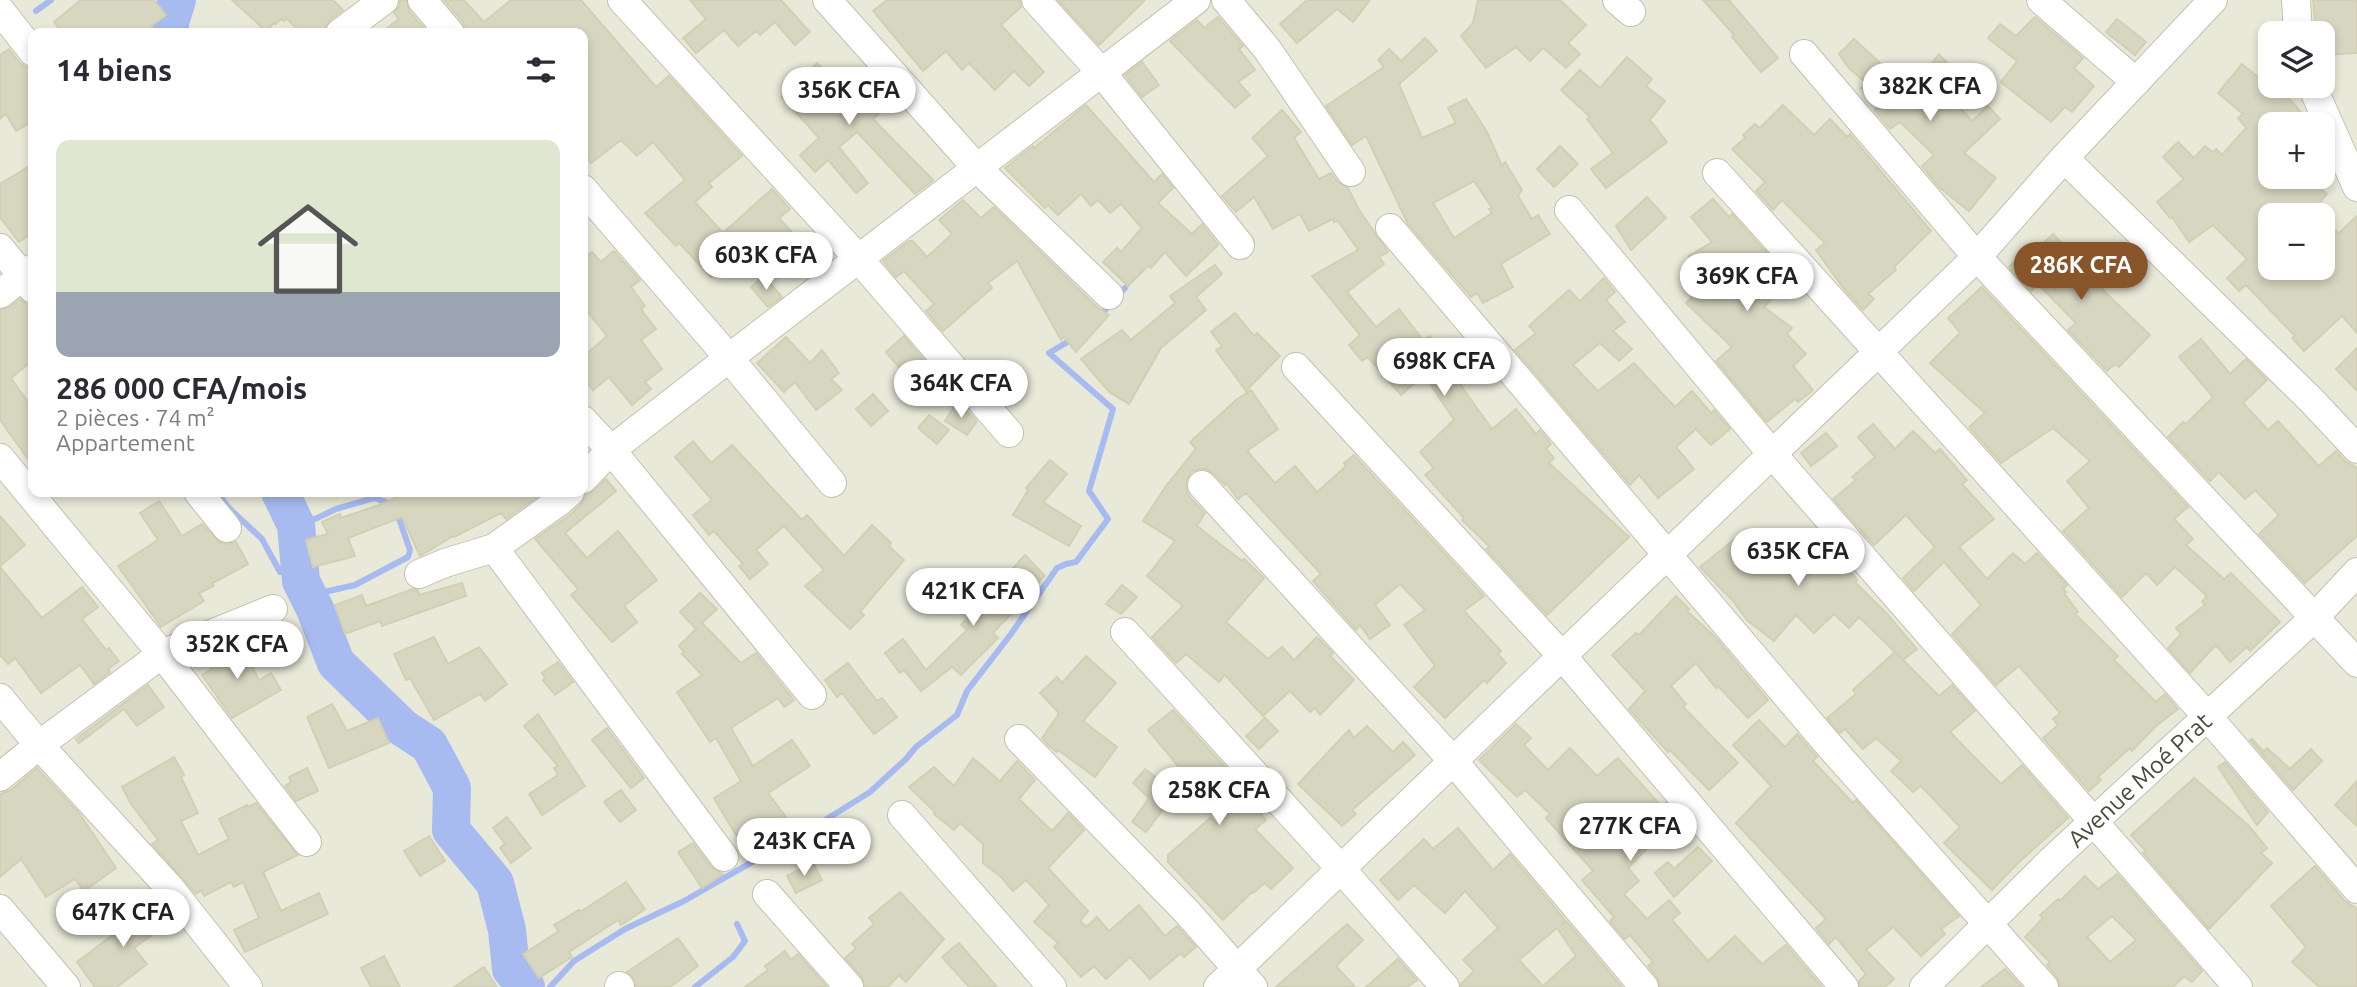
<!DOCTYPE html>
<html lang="fr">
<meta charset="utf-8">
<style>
body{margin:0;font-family:Ubuntu,sans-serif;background:#f7f7f7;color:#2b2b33;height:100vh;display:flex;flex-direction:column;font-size:26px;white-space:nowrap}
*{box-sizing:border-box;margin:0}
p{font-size:23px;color:#7c7c81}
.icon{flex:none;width:38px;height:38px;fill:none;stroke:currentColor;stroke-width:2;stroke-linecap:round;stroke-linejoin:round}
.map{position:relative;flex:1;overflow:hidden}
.drawer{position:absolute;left:28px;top:28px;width:560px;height:469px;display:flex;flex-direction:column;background:#fff;border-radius:14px;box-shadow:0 4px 10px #0003}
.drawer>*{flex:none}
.fabs{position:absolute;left:2258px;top:21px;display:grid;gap:14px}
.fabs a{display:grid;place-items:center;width:77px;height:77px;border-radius:14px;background:#fff;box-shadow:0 4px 10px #0003;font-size:35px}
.price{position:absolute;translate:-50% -60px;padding:0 16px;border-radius:24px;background:#fff;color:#222;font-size:23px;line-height:46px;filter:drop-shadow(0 2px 4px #0008)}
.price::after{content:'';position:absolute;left:50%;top:42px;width:21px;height:16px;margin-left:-10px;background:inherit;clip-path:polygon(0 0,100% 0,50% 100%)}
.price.current{background:#885429;color:#fff}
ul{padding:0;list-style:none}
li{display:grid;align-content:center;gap:14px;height:371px;padding:0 28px}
li span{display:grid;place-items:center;height:217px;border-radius:14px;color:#555}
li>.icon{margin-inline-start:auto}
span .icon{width:126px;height:126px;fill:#fffc;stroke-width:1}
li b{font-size:30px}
h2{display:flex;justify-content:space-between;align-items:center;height:84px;padding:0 28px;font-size:30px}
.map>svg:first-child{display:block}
.residential{fill:#e9e9d9;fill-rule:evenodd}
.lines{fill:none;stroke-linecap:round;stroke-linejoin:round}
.stream{stroke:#a8bbf1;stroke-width:6}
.river{stroke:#a8bbf1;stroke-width:38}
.building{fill:#d7d6c0;stroke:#d2d0b3;stroke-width:2;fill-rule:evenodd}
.minor-casing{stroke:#c1c1ad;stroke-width:30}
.minor{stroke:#fff;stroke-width:28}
.labels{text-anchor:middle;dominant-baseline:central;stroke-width:5;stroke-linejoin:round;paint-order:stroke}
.street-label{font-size:24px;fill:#4a4938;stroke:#fff}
</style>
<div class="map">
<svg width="2357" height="987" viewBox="0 0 2357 987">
<rect width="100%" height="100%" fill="#f5f5eb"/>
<path class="residential" d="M0,0h2357v987h-2357zM33,33h550v459h-550zM2270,33h52v53h-52zM2270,124h52v53h-52zM2270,215h52v53h-52z"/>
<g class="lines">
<g class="stream">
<polyline points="36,11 51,0"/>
<polyline points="1098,318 1125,288"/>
<polyline points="217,492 229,508 262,539 280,572 284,571 288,575 297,577"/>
<polyline points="300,526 336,509 374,498 392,504"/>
<polyline points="311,595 355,585 408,557 410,550 397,513"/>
<polyline points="550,987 574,961 625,929 684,901 822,822 870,792 906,759 916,747 957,715 967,691 1011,634 1057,568 1066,564 1076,562 1108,519 1089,491 1113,409 1049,353 1074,338"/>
<polyline points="695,987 733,957 745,941 737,924"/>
</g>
<g class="river">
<polyline points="171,33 169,26 177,0"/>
<polyline points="280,492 296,525 301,581 315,609 336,663 403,728 429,745 452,788 451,830 495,883 507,930 511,969 526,987"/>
</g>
</g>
<g class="building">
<polygon points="81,0 154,0 166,15 151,26 157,33 63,33 54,22"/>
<polygon points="232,0 333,0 343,10 330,20 322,33 301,33 286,18 284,21 281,19 276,24 274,23 266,31"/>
<polygon points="400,0 406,0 409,11 428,33 381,33 399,19 394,13 399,7"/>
<polygon points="444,0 464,0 484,22 511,0 581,0 656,87 669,76 742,156 709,183 712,187 695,202 723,233 772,189 790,209 779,218 797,238 769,263 752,243 711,277 679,243 676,246 645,213 685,180 653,142 637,156 621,140 591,163 583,152 583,33 466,33 463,22"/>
<polygon points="690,0 781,0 810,32 795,45 775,22 760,35 756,31 738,46 724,30 696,53 683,38 706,19"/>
<polygon points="887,0 1020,0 1021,7 1001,25 1044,72 1029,86 1014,71 995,90 969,63 962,70 946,51 923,71 873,11"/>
<polygon points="1058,0 1145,0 1099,45"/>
<polygon points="1307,0 1370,0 1353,22 1337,9 1297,43 1280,24"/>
<polygon points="1478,0 1560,0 1586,25 1568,43 1580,54 1566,68 1543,48 1530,61 1516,47 1486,68 1461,36 1473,23"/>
<polygon points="1703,0 1729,0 1778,58 1761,72 1732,37 1734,35"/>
<polygon points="2313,0 2357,0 2357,53 2322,55 2322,33 2316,33"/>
<polygon points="1218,17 1243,46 1239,49 1255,70 1238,82 1250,95 1235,108 1170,41 1197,20 1204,28"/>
<polygon points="2035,17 2083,58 2074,68 2094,86 2072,112 2065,107 2051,122 2001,82 2017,61 1988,38 2000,24 2016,36"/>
<polygon points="2117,19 2146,42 2135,55 2106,32"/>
<path d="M1425,38l12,13 -38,33 23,54 34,-15 -8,-15 18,-9 21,33 15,34 3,-4 17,28 -4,6 14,23 6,-4 12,19 -49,30 12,23 -30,16 -6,-10 -6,4 -63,-73 -42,-88 -14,9 -26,-39 58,-39 -6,-7 11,-11 12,12zM1474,181l18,27 -3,1 3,4 -38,25 -21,-35z"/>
<polygon points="1854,39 1882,65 1877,69 1906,97 1939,54 1953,69 1940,86 1972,121 1988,106 2000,119 1964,153 1996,178 1969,211 1940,188 1922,166 1934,155 1900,122 1890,129 1874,110 1879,106 1861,88 1866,83 1848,67 1839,54"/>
<polygon points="9,49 20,63 26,67 33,68 33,121 16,131 6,114 0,119 0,55"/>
<polygon points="1627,57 1652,79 1646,86 1665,101 1650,120 1667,142 1606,188 1591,169 1613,153 1587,119 1590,117 1561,90 1580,70 1600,88"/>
<polygon points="1142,62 1159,85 1142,97 1125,75"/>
<polygon points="817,63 847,95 871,75 894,100 873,119 933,180 927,185 915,194 857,132 839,147 868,183 856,193 828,160 815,172 800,155 819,138 782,97"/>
<polygon points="2242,64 2279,95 2283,92 2301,112 2297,115 2303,124 2270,124 2270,177 2306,177 2327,194 2310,215 2270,215 2270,268 2322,268 2322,222 2339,233 2357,216 2357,333 2342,316 2304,351 2292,338 2295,336 2246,285 2239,291 2227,278 2247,259 2213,225 2189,242 2172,217 2170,218 2157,202 2184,179 2163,157 2178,142 2194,158 2205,146 2213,152 2216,149 2222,155 2246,128 2238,118 2243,114 2218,93"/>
<polygon points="1086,105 1154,182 1162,174 1173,188 1158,203 1192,234 1202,224 1218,245 1186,276 1165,252 1151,268 1148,266 1128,286 1103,262 1117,248 1121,252 1142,228 1121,204 1110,213 1098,200 1091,206 1081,194 1058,215 1048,205 1045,208 1005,168 1033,146 1034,148"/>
<polygon points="1783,105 1814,135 1830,119 1847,137 1850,134 1931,231 1894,267 1896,270 1868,294 1874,299 1863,310 1844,289 1816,250 1825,243 1782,200 1773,210 1756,191 1765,182 1732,149 1745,138 1743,135 1755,124 1760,128"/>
<polygon points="1282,110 1301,132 1294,138 1319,179 1331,173 1338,182 1348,188 1359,210 1388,252 1379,257 1384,264 1347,292 1376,327 1399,309 1423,340 1430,336 1462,387 1492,429 1516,409 1536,434 1540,430 1551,444 1546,449 1554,458 1549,463 1629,537 1547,615 1486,549 1490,547 1462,520 1464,518 1425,475 1434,468 1420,452 1454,420 1424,375 1401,395 1368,357 1362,361 1349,345 1360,335 1312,276 1358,250 1338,221 1334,222 1333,219 1309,231 1300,214 1273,229 1254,197 1236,212 1222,196 1268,156 1252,138"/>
<polygon points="1560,146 1578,164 1554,187 1537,169"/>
<polygon points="33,164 33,232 19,242 0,217 0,184"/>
<polygon points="1647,197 1666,218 1631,250 1616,226"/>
<polygon points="1713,199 1729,217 1732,214 1790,279 1764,307 1792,328 1787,334 1806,354 1793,366 1813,390 1798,402 1795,399 1767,422 1716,361 1732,347 1686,303 1708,281 1699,272 1689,256 1712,242 1691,217"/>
<polygon points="963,200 981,218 994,207 1097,307 1109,315 1076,352 1064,337 1061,340 1017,261 988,283 992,288 943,331 926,311 934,304 904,271 896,277 883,261 909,241 913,241 927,257 952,234 939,220"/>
<polygon points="2053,234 2087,271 2089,270 2106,293 2150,335 2119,367 2115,364 2107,371 2068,330 2076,323 2038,284 2031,291 2009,267 2032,244 2037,249"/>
<polygon points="614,251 640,280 631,287 645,306 641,309 656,329 641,340 662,369 645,382 651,389 632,405 609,377 593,390 583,378 583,357 607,336 583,306 583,260 592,252 601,262"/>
<polygon points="1215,265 1222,274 1196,297 1206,310 1161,348 1129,404 1109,392 1081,359 1122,330 1131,340 1175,303 1170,296"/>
<polygon points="764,276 782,297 768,307 751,287"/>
<polygon points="1604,278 1615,292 1606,300 1625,322 1613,331 1632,349 1619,361 1600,343 1573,365 1598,391 1634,363 1675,407 1692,391 1711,413 1714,410 1730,429 1711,445 1696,429 1676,447 1694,469 1658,498 1639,475 1630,485 1515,350 1536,333 1529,326 1569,290 1580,301"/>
<polygon points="1982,287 2188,507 2174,519 2193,539 2186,545 2224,579 2231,573 2280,622 2250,651 2247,647 2230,662 2216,645 2190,673 2168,648 2181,634 2176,628 2205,605 2202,602 2207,596 2175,567 2157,585 2146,573 2122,597 2063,531 2089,508 2067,481 2090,461 2053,428 2001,463 1969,427 1985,413 1930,363 1960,333 1948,318"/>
<polygon points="20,299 26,304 33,305 33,360 11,378 33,409 33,466 0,420 0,310 10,307"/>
<polygon points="1235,313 1254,336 1257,333 1280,356 1246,391 1216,350 1222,346 1211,332"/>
<polygon points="904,336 929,366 912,382 886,352"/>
<polygon points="786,337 810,363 822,350 839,373 831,379 842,390 816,410 795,382 784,392 757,363"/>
<polygon points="2201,339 2230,374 2246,359 2267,380 2243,403 2268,430 2278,421 2319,466 2336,451 2345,461 2357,468 2357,536 2305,583 2259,534 2279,515 2255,490 2245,499 2219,472 2210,481 2168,437 2183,422 2186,424 2213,397 2179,357"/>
<polygon points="2357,348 2357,391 2336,369"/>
<polygon points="1251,390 1278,429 1247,451 1275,483 1295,466 1317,492 1346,466 1344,463 1354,455 1484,596 1464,611 1501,651 1498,654 1506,663 1487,683 1484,680 1445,718 1414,687 1435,666 1404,625 1425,610 1400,584 1375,605 1390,625 1370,639 1360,625 1356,630 1313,581 1321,574 1246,493 1238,499 1226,483 1225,485 1214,474 1206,469 1198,469 1191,472 1186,481 1186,488 1189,496 1205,513 1197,526 1242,561 1244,559 1264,578 1226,622 1268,659 1282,647 1294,660 1317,637 1333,653 1330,656 1354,680 1320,715 1315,708 1310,712 1290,691 1263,716 1225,675 1219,682 1186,654 1176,663 1152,637 1183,606 1147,576 1175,541 1143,521 1166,486 1196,449 1190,442 1236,400"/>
<polygon points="873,394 888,411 871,426 856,409"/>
<polygon points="956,404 969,413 977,421 967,435 945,421"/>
<polygon points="929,415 949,430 937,444 918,428"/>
<polygon points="1873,424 1895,449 1913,431 1935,453 1940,449 1967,480 1962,484 1994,519 1959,547 1987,579 2013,553 2025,564 2037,553 2067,585 2063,589 2066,592 2064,593 2078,612 2075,614 2118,656 2114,660 2156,702 2165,694 2178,709 2156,726 2132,751 2130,748 2098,777 2101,780 2089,791 2043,738 2058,725 2053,719 2060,713 2019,666 1996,685 1952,634 1981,605 1944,562 1914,591 1903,578 1935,547 1906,515 1874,545 1833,499 1856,480 1852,477 1875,457 1858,437"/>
<polygon points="1826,433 1837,446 1811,466 1801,453"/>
<polygon points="693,441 711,463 732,445 802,520 807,515 844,556 872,525 891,543 889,546 904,560 860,612 864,615 850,629 805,586 824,570 784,526 756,550 768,564 750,579 739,566 743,564 714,531 709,535 693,515 712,500 675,457"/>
<polygon points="1050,460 1067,474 1043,502 1081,526 1069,546 1013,515 1028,490 1026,488"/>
<polygon points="606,479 616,491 565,533 587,558 618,531 657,580 624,606 637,622 612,642 571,595 578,589 535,539 572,513 581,504 586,495 594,491"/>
<polygon points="409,492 532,492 537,497 506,519 501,513 454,537 453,536 420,556 402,517 348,538 355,556 313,567 306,540 328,534 322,522 340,514 341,518 379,505"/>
<polygon points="159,501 182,536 202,524 220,543 229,544 236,542 248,564 213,583 214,586 199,593 204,601 161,627 118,566 158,540 140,513"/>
<polygon points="0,516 25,545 0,566"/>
<polygon points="1746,530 1769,557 1800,530 1809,541 1820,534 1846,564 1845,565 1857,580 1855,582 1888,615 1917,649 1903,660 1859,617 1849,628 1834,614 1814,633 1796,615 1774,641 1747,620 1733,601 1700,567"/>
<polygon points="1025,555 1045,576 1027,593 1029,595 993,633 998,638 961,675 952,667 921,691 904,670 900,673 885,653 903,639 926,670 967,630 961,625"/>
<polygon points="0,567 42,618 82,587 98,607 82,619 106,650 109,648 119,661 108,669 110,672 94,684 80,665 41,693 15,658 8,664 0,655"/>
<polygon points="462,583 466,596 382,626 380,621 345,634 335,605 362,595 366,606 413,589 418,590 419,595"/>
<polygon points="1122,585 1137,597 1121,614 1106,604"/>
<polygon points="700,593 717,609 702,623 741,663 756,653 794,700 784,707 778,698 731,728 753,766 792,740 810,766 768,793 786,817 746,847 734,832 714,798 741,781 716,738 710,742 677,692 702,675 682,654 684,652 679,646 696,629 680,612"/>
<polygon points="1676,596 1689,609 1687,611 1716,638 1768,700 1748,718 1718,686 1716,688 1696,663 1671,686 1686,704 1683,707 1738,763 1709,790 1670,750 1668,752 1629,709 1645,691 1612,655 1636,633 1639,635"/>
<polygon points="434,637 448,664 479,647 507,684 485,701 480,694 434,720 410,678 406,680 394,654"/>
<polygon points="229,645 236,657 245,653 259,680 271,673 281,690 232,718 202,675 212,669 204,655"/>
<polygon points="1895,652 1939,696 1952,685 1975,711 1950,732 2001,784 2022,765 2068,818 2018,863 1992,890 1944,843 1960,827 1921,786 1913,792 1891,771 1901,761 1876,738 1863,749 1845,729 1840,733 1827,718 1856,694 1853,690"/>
<polygon points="1086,656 1116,683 1083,721 1117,747 1095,777 1058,750 1057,752 1049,746 1042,738 1058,715 1058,712 1040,693 1057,677 1062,683"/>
<polygon points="558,662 573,682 555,695 543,680 545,678 542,673"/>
<polygon points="848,663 877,701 882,698 897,717 874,734 842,693 837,697 825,680"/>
<polygon points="148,685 164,707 137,726 124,709 79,743 76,739"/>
<polygon points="332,704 347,731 378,718 389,743 329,768 307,717"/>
<polygon points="1173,710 1237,780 1236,781 1266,820 1255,829 1293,868 1271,889 1265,883 1253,893 1252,892 1223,920 1168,862 1168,855 1210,818 1218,824 1222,819 1148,730"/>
<polygon points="538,714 585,786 542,815 529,794 558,775 554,768 558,766 524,726"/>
<polygon points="1265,718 1278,731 1259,749 1246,736"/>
<polygon points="1759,720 1785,747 1797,734 1817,757 1813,761 1853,803 1856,800 1959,916 1941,929 1945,934 1921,956 1893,927 1866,950 1894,979 1885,987 1860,987 1859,981 1866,974 1836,937 1829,944 1816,928 1826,919 1736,823 1771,786 1733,745"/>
<polygon points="1516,724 1531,738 1524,745 1548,770 1570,748 1597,776 1618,758 1662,807 1666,803 1678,817 1628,868 1639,881 1624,894 1647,919 1669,900 1680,913 1672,920 1708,961 1735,936 1762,964 1786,945 1822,987 1660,987 1657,977 1648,966 1653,962 1630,935 1625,939 1610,921 1614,917 1582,880 1593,871 1546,818 1550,814 1525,790 1517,797 1479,760"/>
<polygon points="1367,726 1393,752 1403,742 1415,755 1352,810 1356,814 1342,826 1298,784 1349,730 1354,738"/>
<polygon points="607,728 644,778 631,788 592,740"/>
<polygon points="2252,739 2264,752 2267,748 2290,769 2311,749 2322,761 2293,790 2250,740"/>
<polygon points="174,757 184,775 181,777 198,813 181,821 198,855 229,839 219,819 247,805 248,807 256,803 298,855 263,872 281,911 319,893 328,914 245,952 234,930 259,918 243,882 234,887 231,882 204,896 201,890 196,894 152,844 158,840 131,804 122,787"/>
<polygon points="973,758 1000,781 1017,761 1035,780 1019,799 1052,831 1068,813 1084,830 1048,868 1088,911 1080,921 1086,927 1097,917 1109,931 1139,905 1165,936 1177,926 1196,947 1184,957 1181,953 1150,979 1130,957 1106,979 1094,966 1081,977 1054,947 1058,943 1034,922 1049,905 1026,880 1013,891 1001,877 983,863 983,844 960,823 954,830 934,814 935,812 909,787 934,767 954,786"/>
<polygon points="2225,762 2268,812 2257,825 2218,767"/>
<polygon points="37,768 79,813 116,868 84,891 75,879 46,897 21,859 0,877 0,794 11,790"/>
<polygon points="307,768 318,791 296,801 285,786 291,782 289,777"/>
<polygon points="1145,769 1179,795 1165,811 1163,810 1146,832 1132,822 1149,798 1133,783"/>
<polygon points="2194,778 2249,826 2267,848 2261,853 2272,863 2209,929 2143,853 2146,851 2131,835"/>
<polygon points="2357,781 2357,826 2335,805"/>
<polygon points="621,790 636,810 620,822 604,802"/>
<polygon points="507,817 531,848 511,863 500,848 505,844 493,828"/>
<path d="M1458,828l35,42 17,-16 56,67 -5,4 5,-4 56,66h-161v-3l13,-13 -11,-11 35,-32 -33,-37 -20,22 -31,-28 -16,15 -18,-20 44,-41 9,10zM1557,928l19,28 -33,30 -24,-26z"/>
<polygon points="429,836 445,861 420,876 404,851"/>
<polygon points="693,843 711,867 723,874 702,888 678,852"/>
<polygon points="1698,847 1712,861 1674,897 1655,873 1668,862 1674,869"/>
<polygon points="813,863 822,880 796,893 787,876"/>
<polygon points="2315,866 2344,900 2357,909 2357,987 2319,987 2292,962 2306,947 2271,906"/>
<path d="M2117,874l85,97 -10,11 -8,-6 -11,11h-113l-3,-10 -10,-12 3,-3 -25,-25 18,-19 -3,-3 18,-16 2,2 25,-25 13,13zM2112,916l24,24 -26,22 -23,-25z"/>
<polygon points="626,882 645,909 621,925 618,920 569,952 572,957 539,978 523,954 559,931 554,925 579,910 580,912"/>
<polygon points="900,892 944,939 906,982 899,975 888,987 865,987 862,977 845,958 856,948 852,944 874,924 869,918"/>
<polygon points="155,896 168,913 159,920 164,926 134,948 147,964 117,987 95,987 77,962 147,909 144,904"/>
<polygon points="1347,924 1363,940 1336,966 1355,987 1276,987"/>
<polygon points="678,938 698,966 670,987 636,987 632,976 627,972"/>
<polygon points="959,943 997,987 969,987 942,957"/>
<polygon points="785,951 791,960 798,954 827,987 745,987 768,970 765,966"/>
<polygon points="384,956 400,987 371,987 361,968"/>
<polygon points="1398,959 1417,980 1407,987 1366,987"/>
<polygon points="484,967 497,987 454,987"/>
<polygon points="2005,969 2022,987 1981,987"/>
</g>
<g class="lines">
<g class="minor-casing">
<g id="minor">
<polyline points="422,0 450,33"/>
<polyline points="622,0 858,258 1009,433"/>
<polyline points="827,0 976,167 1109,295"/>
<polyline points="1036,0 1101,72 1240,245"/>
<polyline points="1226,0 1267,49 1351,172"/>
<polyline points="1617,0 1631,12"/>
<polyline points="2041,0 2136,82"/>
<polyline points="2296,0 2298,33"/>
<polyline points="0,10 33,52"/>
<polyline points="340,33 384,0"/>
<polyline points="1804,54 1977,257 2357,663"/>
<polyline points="2312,86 2357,187"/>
<polyline points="2064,158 2312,401 2357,449"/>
<polyline points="1717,173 2207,716 2357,889"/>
<polyline points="583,189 729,358 832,483"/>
<polyline points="1569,210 1773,455 2238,987"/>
<polyline points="1390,228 1827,743 2044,987"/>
<polyline points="0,248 33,289"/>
<polyline points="0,294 33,268"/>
<polyline points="1296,367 1563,657 1844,987"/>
<polyline points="583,420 611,450 812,695"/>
<polyline points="0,458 162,654 307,842"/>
<polyline points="583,479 611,450 729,358 1196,0"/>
<polyline points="1202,485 1454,762 1644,987"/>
<polyline points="198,492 227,528"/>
<polyline points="494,548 724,857"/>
<polyline points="419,574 445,563 494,548 561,500 570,492"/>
<polyline points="1125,632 1341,869 1445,987"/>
<polyline points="0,698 39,745 170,888 248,987"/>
<polyline points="1019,739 1187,912 1253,987"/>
<polyline points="0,777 39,745 162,654 273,609"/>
<polyline points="902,815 1052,987"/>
<polyline points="767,894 849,987"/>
<polyline points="0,909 66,987"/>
<polyline points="619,986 620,987"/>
<polyline points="1218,987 1977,257 2064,158 2213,0"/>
<path id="s1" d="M1924,987l128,-127 262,-242 43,-46"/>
</g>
</g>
<use href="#minor" class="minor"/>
</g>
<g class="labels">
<g class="street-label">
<text stroke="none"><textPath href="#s1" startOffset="299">Avenue Moé Prat</textPath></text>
</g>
</g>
</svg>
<div class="fabs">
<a><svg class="icon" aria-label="layers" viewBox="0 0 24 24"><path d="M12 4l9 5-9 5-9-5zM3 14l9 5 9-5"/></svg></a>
<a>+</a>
<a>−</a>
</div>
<b class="price" style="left:1930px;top:123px">382K CFA</b>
<b class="price" style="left:849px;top:127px">356K CFA</b>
<b class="price" style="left:766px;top:292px">603K CFA</b>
<b class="price current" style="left:2081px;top:302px">286K CFA</b>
<b class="price" style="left:1747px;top:313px">369K CFA</b>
<b class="price" style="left:1444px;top:398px">698K CFA</b>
<b class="price" style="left:961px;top:420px">364K CFA</b>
<b class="price" style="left:1798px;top:588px">635K CFA</b>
<b class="price" style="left:973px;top:628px">421K CFA</b>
<b class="price" style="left:237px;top:681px">352K CFA</b>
<b class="price" style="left:1219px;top:827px">258K CFA</b>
<b class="price" style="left:1630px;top:863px">277K CFA</b>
<b class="price" style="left:804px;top:878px">243K CFA</b>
<b class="price" style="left:123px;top:949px">647K CFA</b>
<section class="drawer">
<h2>14 biens<svg class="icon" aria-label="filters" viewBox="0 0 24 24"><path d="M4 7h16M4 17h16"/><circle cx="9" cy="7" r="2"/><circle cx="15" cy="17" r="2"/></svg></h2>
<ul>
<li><span style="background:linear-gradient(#dfe7d0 70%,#9aa5b1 0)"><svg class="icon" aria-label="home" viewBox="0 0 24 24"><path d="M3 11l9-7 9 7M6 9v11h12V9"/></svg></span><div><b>286 000 CFA/mois</b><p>2 pièces · 74 m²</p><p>Appartement</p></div></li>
</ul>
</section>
</div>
